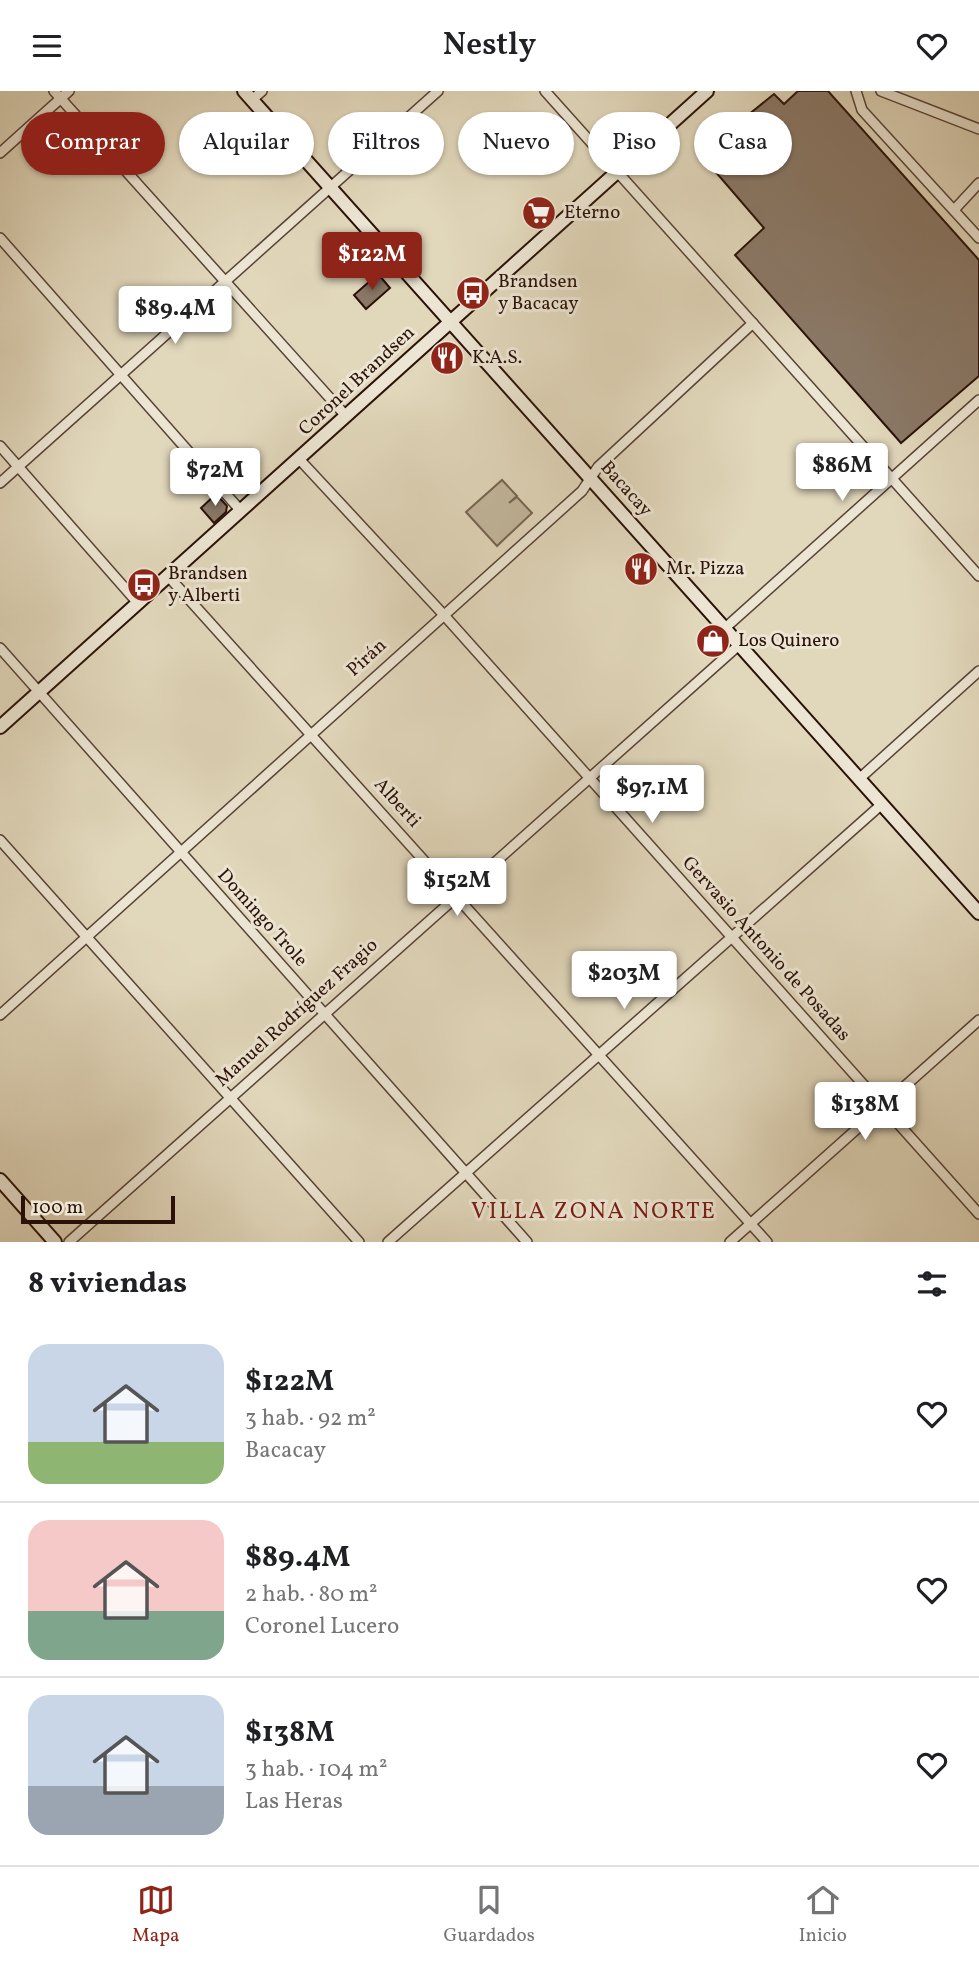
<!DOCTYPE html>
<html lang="es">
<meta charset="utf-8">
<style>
body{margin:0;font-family:Vollkorn,serif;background:#f2f2f2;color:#202124;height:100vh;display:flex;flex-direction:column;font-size:26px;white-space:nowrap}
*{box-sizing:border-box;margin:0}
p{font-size:23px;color:#757577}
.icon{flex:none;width:38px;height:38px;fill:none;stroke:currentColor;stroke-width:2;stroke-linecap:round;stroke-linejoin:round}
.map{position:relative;height:1151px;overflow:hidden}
.drawer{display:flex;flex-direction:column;background:#fff;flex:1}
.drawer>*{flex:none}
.top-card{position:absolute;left:21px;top:21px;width:938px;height:63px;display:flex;gap:14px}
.scale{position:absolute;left:21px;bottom:18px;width:154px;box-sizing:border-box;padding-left:7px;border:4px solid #2b1209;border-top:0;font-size:19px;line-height:24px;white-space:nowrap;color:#2b1209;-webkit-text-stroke:5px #ece5d3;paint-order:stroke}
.price{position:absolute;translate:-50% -60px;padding:0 16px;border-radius:7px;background:#fff;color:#222;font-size:23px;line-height:46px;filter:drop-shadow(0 2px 4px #0008)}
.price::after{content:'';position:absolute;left:50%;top:42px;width:21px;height:16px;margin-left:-10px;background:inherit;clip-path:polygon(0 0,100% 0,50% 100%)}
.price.on{background:#8f2418;color:#fff}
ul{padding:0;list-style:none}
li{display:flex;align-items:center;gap:21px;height:175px;padding:0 28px}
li+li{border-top:2px solid #e0e0e0}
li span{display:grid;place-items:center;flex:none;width:196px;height:140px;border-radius:21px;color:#555}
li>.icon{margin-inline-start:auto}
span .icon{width:84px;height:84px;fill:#fffc;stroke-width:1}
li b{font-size:30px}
h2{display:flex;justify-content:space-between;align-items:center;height:84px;padding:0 28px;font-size:30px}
.tag{padding:0 24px;border-radius:32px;background:#fff;box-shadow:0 2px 5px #0004;font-size:24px;line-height:63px}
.tag.on{background:#8f2418;color:#fff}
header{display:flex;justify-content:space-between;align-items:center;height:91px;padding:0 28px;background:#fff;font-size:32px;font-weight:600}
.menu{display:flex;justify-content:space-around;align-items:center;height:98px;border-top:2px solid #e0e0e0;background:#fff;font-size:19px;color:#757577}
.menu a{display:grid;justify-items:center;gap:4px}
.menu .on{color:#8f2418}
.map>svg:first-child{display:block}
.green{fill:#c2b69d;stroke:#766453;stroke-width:2}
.building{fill:#8a7866;stroke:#2b1209;stroke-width:2}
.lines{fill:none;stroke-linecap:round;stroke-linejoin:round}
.street-casing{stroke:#584336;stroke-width:12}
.secondary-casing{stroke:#2b1209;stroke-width:16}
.street{stroke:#ece5d3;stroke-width:9}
.secondary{stroke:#ece5d3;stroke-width:12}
.labels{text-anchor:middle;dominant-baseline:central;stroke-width:6;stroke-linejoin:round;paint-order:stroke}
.poi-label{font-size:19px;fill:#2b1209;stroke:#ece5d3;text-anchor:start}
.street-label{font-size:19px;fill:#2b1209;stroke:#ece5d3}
.quarter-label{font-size:23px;letter-spacing:2px;fill:#7a1f14;stroke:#ece5d3}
</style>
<header><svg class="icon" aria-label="menu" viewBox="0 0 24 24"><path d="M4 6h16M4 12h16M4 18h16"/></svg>Nestly<svg class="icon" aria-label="heart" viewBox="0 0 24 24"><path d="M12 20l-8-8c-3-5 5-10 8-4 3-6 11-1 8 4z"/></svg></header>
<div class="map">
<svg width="979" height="1151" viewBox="0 0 979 1151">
<rect width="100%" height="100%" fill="#e1d7bb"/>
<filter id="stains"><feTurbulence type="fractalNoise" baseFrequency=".00286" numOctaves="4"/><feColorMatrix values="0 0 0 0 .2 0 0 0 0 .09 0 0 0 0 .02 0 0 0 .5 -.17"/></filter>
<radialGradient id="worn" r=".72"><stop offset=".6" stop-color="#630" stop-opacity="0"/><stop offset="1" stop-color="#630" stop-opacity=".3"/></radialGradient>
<polygon class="green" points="502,389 517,405 509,412 517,406 532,422 497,455 466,421"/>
<g class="building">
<polygon points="798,0 828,0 979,169 979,285 901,352 735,164 764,137 714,79 758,38 747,25 774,3 784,13"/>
<polygon points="536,108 553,127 542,137 525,117"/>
<polygon points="378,183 390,197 366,218 354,204"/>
<polygon points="445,252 458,262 446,273 435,260"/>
<polygon points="216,403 227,415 226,421 214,432 201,417"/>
</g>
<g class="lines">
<g class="street-casing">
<g id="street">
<polyline points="54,0 346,325"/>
<polyline points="545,0 979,485"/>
<polyline points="856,0 862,19 979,147"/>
<polyline points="881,0 979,38"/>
<polyline points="252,9 262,0"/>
<polyline points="0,62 69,0"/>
<polyline points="954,119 979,92"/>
<polyline points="0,147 241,420"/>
<polyline points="0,355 137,511"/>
<polyline points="300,369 443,523 979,1123"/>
<polyline points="0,392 438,0"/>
<polyline points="168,485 767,1151"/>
<polyline points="724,538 979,309"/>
<polyline points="0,557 527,1151"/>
<polyline points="859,688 979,580"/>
<polyline points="0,749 359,1151"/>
<polyline points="0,924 582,400 598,376 753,232"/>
<polyline points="69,1151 739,554"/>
<polyline points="388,1151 882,713"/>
<polyline points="730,1151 979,929"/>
</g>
</g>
<g class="secondary-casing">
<g id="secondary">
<polyline points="244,0 979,822"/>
<polyline points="0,636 707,0"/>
<polyline points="0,1089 55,1151"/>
</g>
</g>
<use href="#street" class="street"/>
<use href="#secondary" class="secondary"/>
</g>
<defs>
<g id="supermarket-disc" transform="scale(1.75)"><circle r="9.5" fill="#8f2418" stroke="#ece5d3"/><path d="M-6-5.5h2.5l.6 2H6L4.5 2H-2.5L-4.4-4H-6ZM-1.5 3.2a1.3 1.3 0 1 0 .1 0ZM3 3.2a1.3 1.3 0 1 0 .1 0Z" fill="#fff"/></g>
<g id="bus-disc" transform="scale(1.75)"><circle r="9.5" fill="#8f2418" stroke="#ece5d3"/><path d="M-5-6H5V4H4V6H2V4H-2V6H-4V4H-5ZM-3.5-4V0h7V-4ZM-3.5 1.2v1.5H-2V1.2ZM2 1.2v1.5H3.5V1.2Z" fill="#fff"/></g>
<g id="restaurant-disc" transform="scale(1.75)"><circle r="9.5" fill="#8f2418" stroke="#ece5d3"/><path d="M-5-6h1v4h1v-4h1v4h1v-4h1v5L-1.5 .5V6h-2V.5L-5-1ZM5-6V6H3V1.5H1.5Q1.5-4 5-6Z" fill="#fff"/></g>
<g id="shop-disc" transform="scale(1.75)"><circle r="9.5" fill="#8f2418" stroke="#ece5d3"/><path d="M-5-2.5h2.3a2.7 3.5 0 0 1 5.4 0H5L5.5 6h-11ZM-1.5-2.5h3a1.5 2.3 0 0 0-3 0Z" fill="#fff"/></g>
</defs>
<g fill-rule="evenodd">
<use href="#supermarket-disc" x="539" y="122"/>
<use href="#bus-disc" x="473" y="202"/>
<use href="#restaurant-disc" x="447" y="267"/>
<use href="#restaurant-disc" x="641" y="478"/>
<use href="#bus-disc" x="144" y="494"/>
<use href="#shop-disc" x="713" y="550"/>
</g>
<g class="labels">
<g class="poi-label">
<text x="564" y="122">Eterno</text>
<text x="498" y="191">Brandsen<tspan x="498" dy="22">y Bacacay</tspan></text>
<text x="472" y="267">K.A.S.</text>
<text x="666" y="478">Mr. Pizza</text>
<text x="168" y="483">Brandsen<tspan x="168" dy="22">y Alberti</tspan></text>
<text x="738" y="550">Los Quinero</text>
</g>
<g class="street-label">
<text transform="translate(357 290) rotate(-43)">Coronel Brandsen</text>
<text transform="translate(626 398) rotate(48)">Bacacay</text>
<text transform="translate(367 567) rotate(-42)">Pirán</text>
<text transform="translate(397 712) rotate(48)">Alberti</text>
<text transform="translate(262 827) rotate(48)">Domingo Trole</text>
<text transform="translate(766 858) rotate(48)">Gervasio Antonio de Posadas</text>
<text transform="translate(297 922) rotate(-42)">Manuel Rodríguez Fragio</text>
</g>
<g class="quarter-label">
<text x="594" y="1121">VILLA ZONA NORTE</text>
</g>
</g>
<rect width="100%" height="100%" filter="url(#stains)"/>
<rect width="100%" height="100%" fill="url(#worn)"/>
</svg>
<div class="scale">100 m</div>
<b class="price on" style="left:372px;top:201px">$122M</b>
<b class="price" style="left:175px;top:255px">$89.4M</b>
<b class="price" style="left:842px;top:412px">$86M</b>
<b class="price" style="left:215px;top:417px">$72M</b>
<b class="price" style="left:652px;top:734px">$97.1M</b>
<b class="price" style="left:457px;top:827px">$152M</b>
<b class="price" style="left:624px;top:920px">$203M</b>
<b class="price" style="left:865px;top:1051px">$138M</b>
<div class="top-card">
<a class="tag on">Comprar</a>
<a class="tag">Alquilar</a>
<a class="tag">Filtros</a>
<a class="tag">Nuevo</a>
<a class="tag">Piso</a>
<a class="tag">Casa</a>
</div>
</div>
<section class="drawer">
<h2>8 viviendas<svg class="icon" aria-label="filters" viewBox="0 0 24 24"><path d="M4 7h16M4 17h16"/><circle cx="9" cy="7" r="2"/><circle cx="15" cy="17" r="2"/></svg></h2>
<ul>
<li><span style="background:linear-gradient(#c9d6e8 70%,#8fb573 0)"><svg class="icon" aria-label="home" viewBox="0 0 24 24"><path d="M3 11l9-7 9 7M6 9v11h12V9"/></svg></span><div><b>$122M</b><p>3 hab. · 92 m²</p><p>Bacacay</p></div><svg class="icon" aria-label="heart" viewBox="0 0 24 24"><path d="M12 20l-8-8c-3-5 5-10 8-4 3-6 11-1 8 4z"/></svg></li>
<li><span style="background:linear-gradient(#f6c9c9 65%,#7fa58c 0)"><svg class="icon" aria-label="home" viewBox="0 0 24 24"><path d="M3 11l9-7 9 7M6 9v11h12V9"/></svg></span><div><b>$89.4M</b><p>2 hab. · 80 m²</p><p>Coronel Lucero</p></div><svg class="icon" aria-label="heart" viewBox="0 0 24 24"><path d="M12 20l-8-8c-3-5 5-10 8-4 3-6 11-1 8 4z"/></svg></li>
<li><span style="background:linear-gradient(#c9d6e8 65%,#9aa5b1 0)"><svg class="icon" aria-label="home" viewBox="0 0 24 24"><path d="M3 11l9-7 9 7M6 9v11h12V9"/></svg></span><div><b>$138M</b><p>3 hab. · 104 m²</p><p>Las Heras</p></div><svg class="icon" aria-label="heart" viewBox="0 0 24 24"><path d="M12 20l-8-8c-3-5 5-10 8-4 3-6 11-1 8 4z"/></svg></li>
</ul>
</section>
<nav class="menu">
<a class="on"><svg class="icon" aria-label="map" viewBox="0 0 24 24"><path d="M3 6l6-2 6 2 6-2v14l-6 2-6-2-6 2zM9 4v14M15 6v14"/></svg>Mapa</a>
<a><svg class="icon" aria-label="saved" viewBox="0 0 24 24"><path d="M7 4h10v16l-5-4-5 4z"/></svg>Guardados</a>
<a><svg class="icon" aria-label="home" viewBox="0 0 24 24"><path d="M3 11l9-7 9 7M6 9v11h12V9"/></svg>Inicio</a>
</nav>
